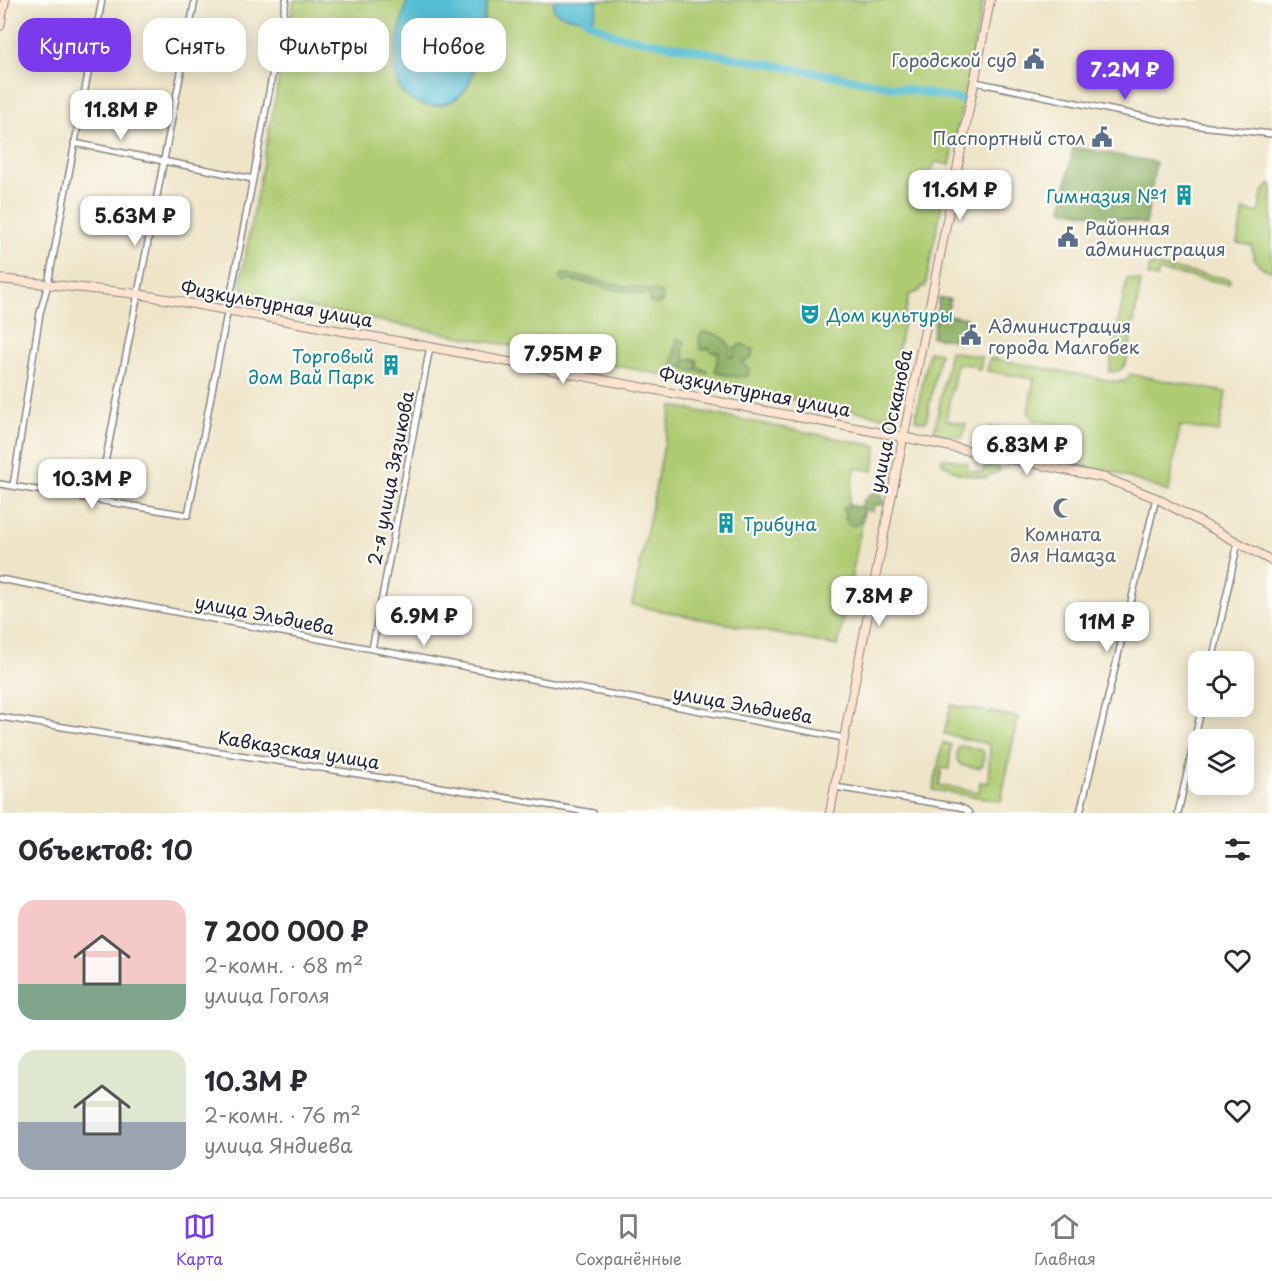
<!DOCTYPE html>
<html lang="ru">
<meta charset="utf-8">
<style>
body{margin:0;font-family:"Playpen Sans",sans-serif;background:#f2f2f3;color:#2b2b33;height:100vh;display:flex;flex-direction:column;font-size:22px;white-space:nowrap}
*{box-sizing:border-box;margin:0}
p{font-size:20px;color:#7c7c81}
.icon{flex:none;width:33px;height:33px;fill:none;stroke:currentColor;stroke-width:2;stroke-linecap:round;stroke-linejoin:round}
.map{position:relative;height:813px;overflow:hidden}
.panel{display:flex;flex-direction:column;background:#fff;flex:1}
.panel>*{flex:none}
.guide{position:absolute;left:18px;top:18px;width:600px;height:54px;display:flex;gap:12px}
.buttons{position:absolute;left:1188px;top:651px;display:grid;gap:12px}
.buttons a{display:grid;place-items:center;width:66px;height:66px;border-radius:12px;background:#fff;box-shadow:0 3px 15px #0003;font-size:30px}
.price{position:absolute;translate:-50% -51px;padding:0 14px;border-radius:12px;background:#fff;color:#222;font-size:20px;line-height:39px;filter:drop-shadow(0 2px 3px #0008)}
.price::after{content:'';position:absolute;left:50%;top:36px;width:18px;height:14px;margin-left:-9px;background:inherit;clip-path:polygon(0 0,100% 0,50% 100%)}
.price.current{background:#7c3aed;color:#fff}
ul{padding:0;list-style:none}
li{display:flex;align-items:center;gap:18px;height:150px;padding:0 18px}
li span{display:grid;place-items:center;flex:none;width:168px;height:120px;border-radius:18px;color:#555}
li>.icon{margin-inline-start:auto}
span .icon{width:72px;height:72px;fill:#fffc;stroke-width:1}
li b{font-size:26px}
h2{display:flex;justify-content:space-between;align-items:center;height:72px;padding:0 18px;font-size:26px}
.chip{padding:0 21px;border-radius:18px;background:#fff;box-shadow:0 3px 15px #0003;font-size:21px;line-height:54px}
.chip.current{background:#7c3aed;color:#fff}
.menu{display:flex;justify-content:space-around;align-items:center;height:84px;border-top:2px solid #e1e1e2;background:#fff;font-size:16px;color:#7c7c81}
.menu a{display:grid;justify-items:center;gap:3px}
.menu .current{color:#7c3aed}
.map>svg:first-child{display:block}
.green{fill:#afcb72;stroke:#687656;stroke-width:1.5}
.forest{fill:#8baf64;stroke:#566850;stroke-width:1.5}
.water{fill:#56bed3;stroke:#3c7087;stroke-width:1.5}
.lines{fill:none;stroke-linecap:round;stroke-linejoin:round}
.canal{stroke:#56bed3;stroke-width:8}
.street-casing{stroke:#888381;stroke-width:8}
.secondary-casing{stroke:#888381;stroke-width:10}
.street{stroke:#fff;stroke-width:5}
.secondary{stroke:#fde4d1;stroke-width:8}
.labels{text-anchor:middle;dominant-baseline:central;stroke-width:4.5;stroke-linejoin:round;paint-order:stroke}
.service-label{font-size:18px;fill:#4e5e75;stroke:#fdfcf7;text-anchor:end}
.culture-label{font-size:18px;fill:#0d838f;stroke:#fdfcf7;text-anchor:end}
.street-label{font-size:18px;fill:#22223b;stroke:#fdfcf7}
.worship-label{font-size:18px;fill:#5b616d;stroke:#fdfcf7}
</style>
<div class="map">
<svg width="1272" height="813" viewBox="0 0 1272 813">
<rect width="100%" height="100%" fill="#fdfcf7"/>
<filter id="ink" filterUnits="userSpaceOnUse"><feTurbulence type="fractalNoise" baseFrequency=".0167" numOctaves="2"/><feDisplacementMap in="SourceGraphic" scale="12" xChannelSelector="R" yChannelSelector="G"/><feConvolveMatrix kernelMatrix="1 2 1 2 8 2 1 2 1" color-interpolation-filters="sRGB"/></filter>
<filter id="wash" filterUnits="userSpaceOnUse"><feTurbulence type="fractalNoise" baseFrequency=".008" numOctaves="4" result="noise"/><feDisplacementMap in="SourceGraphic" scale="24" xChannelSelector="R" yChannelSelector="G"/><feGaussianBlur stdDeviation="1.35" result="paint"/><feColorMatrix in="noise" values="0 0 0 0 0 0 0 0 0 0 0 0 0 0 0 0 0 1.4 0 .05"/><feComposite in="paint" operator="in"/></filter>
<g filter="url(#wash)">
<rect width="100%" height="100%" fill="#eee4c7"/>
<g class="green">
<polygon points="294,0 981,0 983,1 950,165 936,162 928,176 929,196 943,199 925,287 921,287 920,291 909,295 894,371 901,376 894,411 885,417 249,296 240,283"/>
<path d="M1272,184v87h-1c-13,-3 -19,-11 -19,-25l-15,-3 7,-33 15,3c2,-12 1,-24 13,-29z"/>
<polygon points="1150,265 1230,279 1229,284 1159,271 1157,278 1148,276"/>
<path d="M1127,278l14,3 -14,79c-3,9 -9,12 -18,12z"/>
<polygon points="929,351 940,353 926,422 915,420"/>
<polygon points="950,351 982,357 980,370 976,369 976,366 957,363 946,420 966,424 963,438 934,433"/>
<polygon points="990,358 1117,382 1127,380 1130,374 1226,392 1219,432 1180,426 1169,492 1110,471 1076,466 1083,429 1032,419 1028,412 1034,379 987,371"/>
<polygon points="672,406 877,446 873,471 855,468 848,505 865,508 838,646 632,605"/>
<polygon points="990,427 1014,432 1020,448 1018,451 978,443 977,440"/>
<polygon points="1038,444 1061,449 1066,456 1065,463 1035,458"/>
<polygon points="944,458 968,463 967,470 983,473 985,465 999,468 1000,470 999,471 985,478 958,473 942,463 942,459"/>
<polygon points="951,705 1018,717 1001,801 933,790 943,742 951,745 949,769 942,768 939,785 979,792 980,782 988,783 990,748 988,744 944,734"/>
<polygon points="960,746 982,750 984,753 983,765 978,768 961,765 957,760 958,747"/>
</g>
<g class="forest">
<polygon points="1073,147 1156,162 1146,224 1062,209"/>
<path d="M563,274c21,2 41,8 62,12 3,1 6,0 10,1 6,1 12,3 18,4 3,1 6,1 9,2v9l-5,3 -5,-3 -2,1 -1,-9 -6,1 -3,-2h-8l-4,-2c-11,1 -24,-5 -35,-7 -8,-2 -16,-2 -24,-4l-3,1h-5l-1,-4z"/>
<polygon points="939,298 950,299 947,315 967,318 964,334 959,333 958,341 932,337"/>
<path d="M704,332c8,1 16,2 21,8 2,3 3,5 6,7l-2,8 2,2 3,-2v-7l4,-1 2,-3 4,1 4,3 6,1c-1,7 -4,12 -11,12l-1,2 7,5 -1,8c-10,2 -23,0 -33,-5l4,-18 -7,-1 -3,-4 -7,2 -2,-3 -1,-4 2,-10z"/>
<path d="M677,339l6,1 2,3c-4,7 -1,11 0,18l7,-3 4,2h1v7l10,3 1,3 -23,-3v-6l-2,3 -11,-2z"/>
<polygon points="874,492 878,492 883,496 884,504 881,505 874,505 873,511 864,510 862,515 860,517 860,521 856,525 849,525 844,517 846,514 843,511 844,507 851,506 861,508 863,501 866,499 868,495 872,495"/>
</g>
<g class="water">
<path d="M407,0h81c-4,16 -7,33 -10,49 -3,14 -4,28 -12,40 -8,12 -20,16 -35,17 -5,0 -9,-2 -13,-3 -40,-13 -17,-74 -11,-103z"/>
<path d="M554,0h44v1c-1,4 -1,11 -3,14 -5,8 -38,1 -41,-5 -2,-4 0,-7 0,-10z"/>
</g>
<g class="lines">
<polyline class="canal" points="585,19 614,35 964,100"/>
</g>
</g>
<g filter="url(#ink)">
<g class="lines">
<g class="street-casing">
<g id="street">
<polyline points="975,82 1174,123 1272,134"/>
<polyline points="74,143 253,179"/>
<polyline points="0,484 188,515 253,179 286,0"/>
<polyline points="13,486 40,313 48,284 102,0"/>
<polyline points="98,499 195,0"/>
<polyline points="0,579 844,738"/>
<polyline points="372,649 430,347"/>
<polyline points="1212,662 1238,542"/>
<polyline points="0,717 490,795 593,813"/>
<polyline points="835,787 959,807 966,810 969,813"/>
<polyline points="1080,813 1156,498"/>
<polyline points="1178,813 1202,706"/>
</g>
</g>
<g class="secondary-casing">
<g id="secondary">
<polyline points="0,26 5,0"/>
<polyline points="0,279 138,294 430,347 882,433 1105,478 1156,498 1272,561"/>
<path d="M830,813c50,-272 109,-542 160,-813"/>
</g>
</g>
<use href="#street" class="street"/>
<use href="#secondary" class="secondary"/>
</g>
</g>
<defs>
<g id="civic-bare" transform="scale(1.62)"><path d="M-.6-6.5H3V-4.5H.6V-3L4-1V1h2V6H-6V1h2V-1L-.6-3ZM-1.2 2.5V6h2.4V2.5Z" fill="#5c6f8a" stroke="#fdfcf7" stroke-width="2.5" paint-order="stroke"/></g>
<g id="building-bare" transform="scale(1.62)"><path d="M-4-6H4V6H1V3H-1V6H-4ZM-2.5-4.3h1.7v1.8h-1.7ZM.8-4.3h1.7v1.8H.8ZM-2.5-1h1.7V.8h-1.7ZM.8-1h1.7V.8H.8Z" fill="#0f9aa8" stroke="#fdfcf7" stroke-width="2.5" paint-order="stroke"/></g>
<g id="theatre-bare" transform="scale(1.62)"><path d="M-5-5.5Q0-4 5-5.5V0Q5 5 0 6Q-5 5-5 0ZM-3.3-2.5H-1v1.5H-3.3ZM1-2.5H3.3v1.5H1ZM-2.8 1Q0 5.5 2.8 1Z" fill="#0f9aa8" stroke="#fdfcf7" stroke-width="2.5" paint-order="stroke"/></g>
<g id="mosque-bare" transform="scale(1.62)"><path d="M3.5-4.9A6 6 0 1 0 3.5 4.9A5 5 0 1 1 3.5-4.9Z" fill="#6b7280" stroke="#fdfcf7" stroke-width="2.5" paint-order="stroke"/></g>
</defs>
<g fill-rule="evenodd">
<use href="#civic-bare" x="1034" y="59"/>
<use href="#civic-bare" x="1102" y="137"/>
<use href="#building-bare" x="1184" y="195"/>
<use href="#civic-bare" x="1068" y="237"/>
<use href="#theatre-bare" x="810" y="314"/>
<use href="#civic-bare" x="971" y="335"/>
<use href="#building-bare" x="391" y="365"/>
<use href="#mosque-bare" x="1063" y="508"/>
<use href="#building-bare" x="726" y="523"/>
</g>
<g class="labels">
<g class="service-label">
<text x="1017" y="59">Городской суд</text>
<text x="1085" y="137">Паспортный стол</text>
<text x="1085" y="227" text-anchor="start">Районная<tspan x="1085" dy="21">администрация</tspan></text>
<text x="988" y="325" text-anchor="start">Администрация<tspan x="988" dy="21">города Малгобек</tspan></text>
</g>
<g class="culture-label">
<text x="1167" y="195">Гимназия №1</text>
<text x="827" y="314" text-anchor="start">Дом культуры</text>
<text x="374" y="355">Торговый<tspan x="374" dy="21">дом Вай Парк</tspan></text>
<text x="743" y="523" text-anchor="start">Трибуна</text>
</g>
<g class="street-label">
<text transform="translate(277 303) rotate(10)">Физкультурная улица</text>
<text transform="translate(755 391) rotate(11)">Физкультурная улица</text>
<text transform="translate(890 421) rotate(-78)">улица Осканова</text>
<text transform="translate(390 478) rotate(-79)">2-я улица Зязикова</text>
<text transform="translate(265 614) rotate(11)">улица Эльдиева</text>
<text transform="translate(743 704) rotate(10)">улица Эльдиева</text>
<text transform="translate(299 749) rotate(9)">Кавказская улица</text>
</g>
<g class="worship-label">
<text x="1063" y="533">Комната<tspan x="1063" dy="21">для Намаза</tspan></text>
</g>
</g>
</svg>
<div class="buttons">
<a><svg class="icon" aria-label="locate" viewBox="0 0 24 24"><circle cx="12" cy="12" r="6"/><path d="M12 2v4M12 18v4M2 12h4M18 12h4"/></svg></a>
<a><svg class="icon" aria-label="layers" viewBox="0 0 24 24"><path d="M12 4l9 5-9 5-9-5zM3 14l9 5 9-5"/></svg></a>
</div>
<b class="price current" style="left:1125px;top:101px">7.2M ₽</b>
<b class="price" style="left:121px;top:141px">11.8M ₽</b>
<b class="price" style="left:960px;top:221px">11.6M ₽</b>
<b class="price" style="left:135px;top:247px">5.63M ₽</b>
<b class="price" style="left:563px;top:385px">7.95M ₽</b>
<b class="price" style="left:1027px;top:476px">6.83M ₽</b>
<b class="price" style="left:92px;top:510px">10.3M ₽</b>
<b class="price" style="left:879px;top:627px">7.8M ₽</b>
<b class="price" style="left:424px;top:647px">6.9M ₽</b>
<b class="price" style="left:1107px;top:653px">11M ₽</b>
<div class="guide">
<a class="chip current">Купить</a>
<a class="chip">Снять</a>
<a class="chip">Фильтры</a>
<a class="chip">Новое</a>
</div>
</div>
<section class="panel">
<h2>Объектов: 10<svg class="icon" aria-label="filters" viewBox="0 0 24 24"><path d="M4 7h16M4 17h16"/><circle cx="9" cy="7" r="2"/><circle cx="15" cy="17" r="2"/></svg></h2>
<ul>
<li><span style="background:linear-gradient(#f6c9c9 70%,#7fa58c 0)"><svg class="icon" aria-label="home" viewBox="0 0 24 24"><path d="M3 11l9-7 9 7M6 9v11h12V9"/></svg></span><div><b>7 200 000 ₽</b><p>2-комн. · 68 m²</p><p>улица Гоголя</p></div><svg class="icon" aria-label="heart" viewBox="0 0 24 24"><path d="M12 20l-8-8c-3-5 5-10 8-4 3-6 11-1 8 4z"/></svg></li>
<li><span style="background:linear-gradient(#dfe7d0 60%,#9aa5b1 0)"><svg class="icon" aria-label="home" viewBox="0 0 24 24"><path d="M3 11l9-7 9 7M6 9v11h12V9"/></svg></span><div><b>10.3M ₽</b><p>2-комн. · 76 m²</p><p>улица Яндиева</p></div><svg class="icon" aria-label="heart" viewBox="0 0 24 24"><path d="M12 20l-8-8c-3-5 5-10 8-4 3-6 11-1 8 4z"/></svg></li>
</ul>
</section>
<nav class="menu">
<a class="current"><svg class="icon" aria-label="map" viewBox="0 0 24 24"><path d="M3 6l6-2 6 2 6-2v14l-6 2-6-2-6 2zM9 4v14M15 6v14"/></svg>Карта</a>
<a><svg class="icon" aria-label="saved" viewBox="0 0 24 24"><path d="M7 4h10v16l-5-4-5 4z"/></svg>Сохранённые</a>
<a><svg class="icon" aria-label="home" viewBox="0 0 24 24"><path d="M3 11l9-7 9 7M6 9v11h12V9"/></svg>Главная</a>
</nav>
